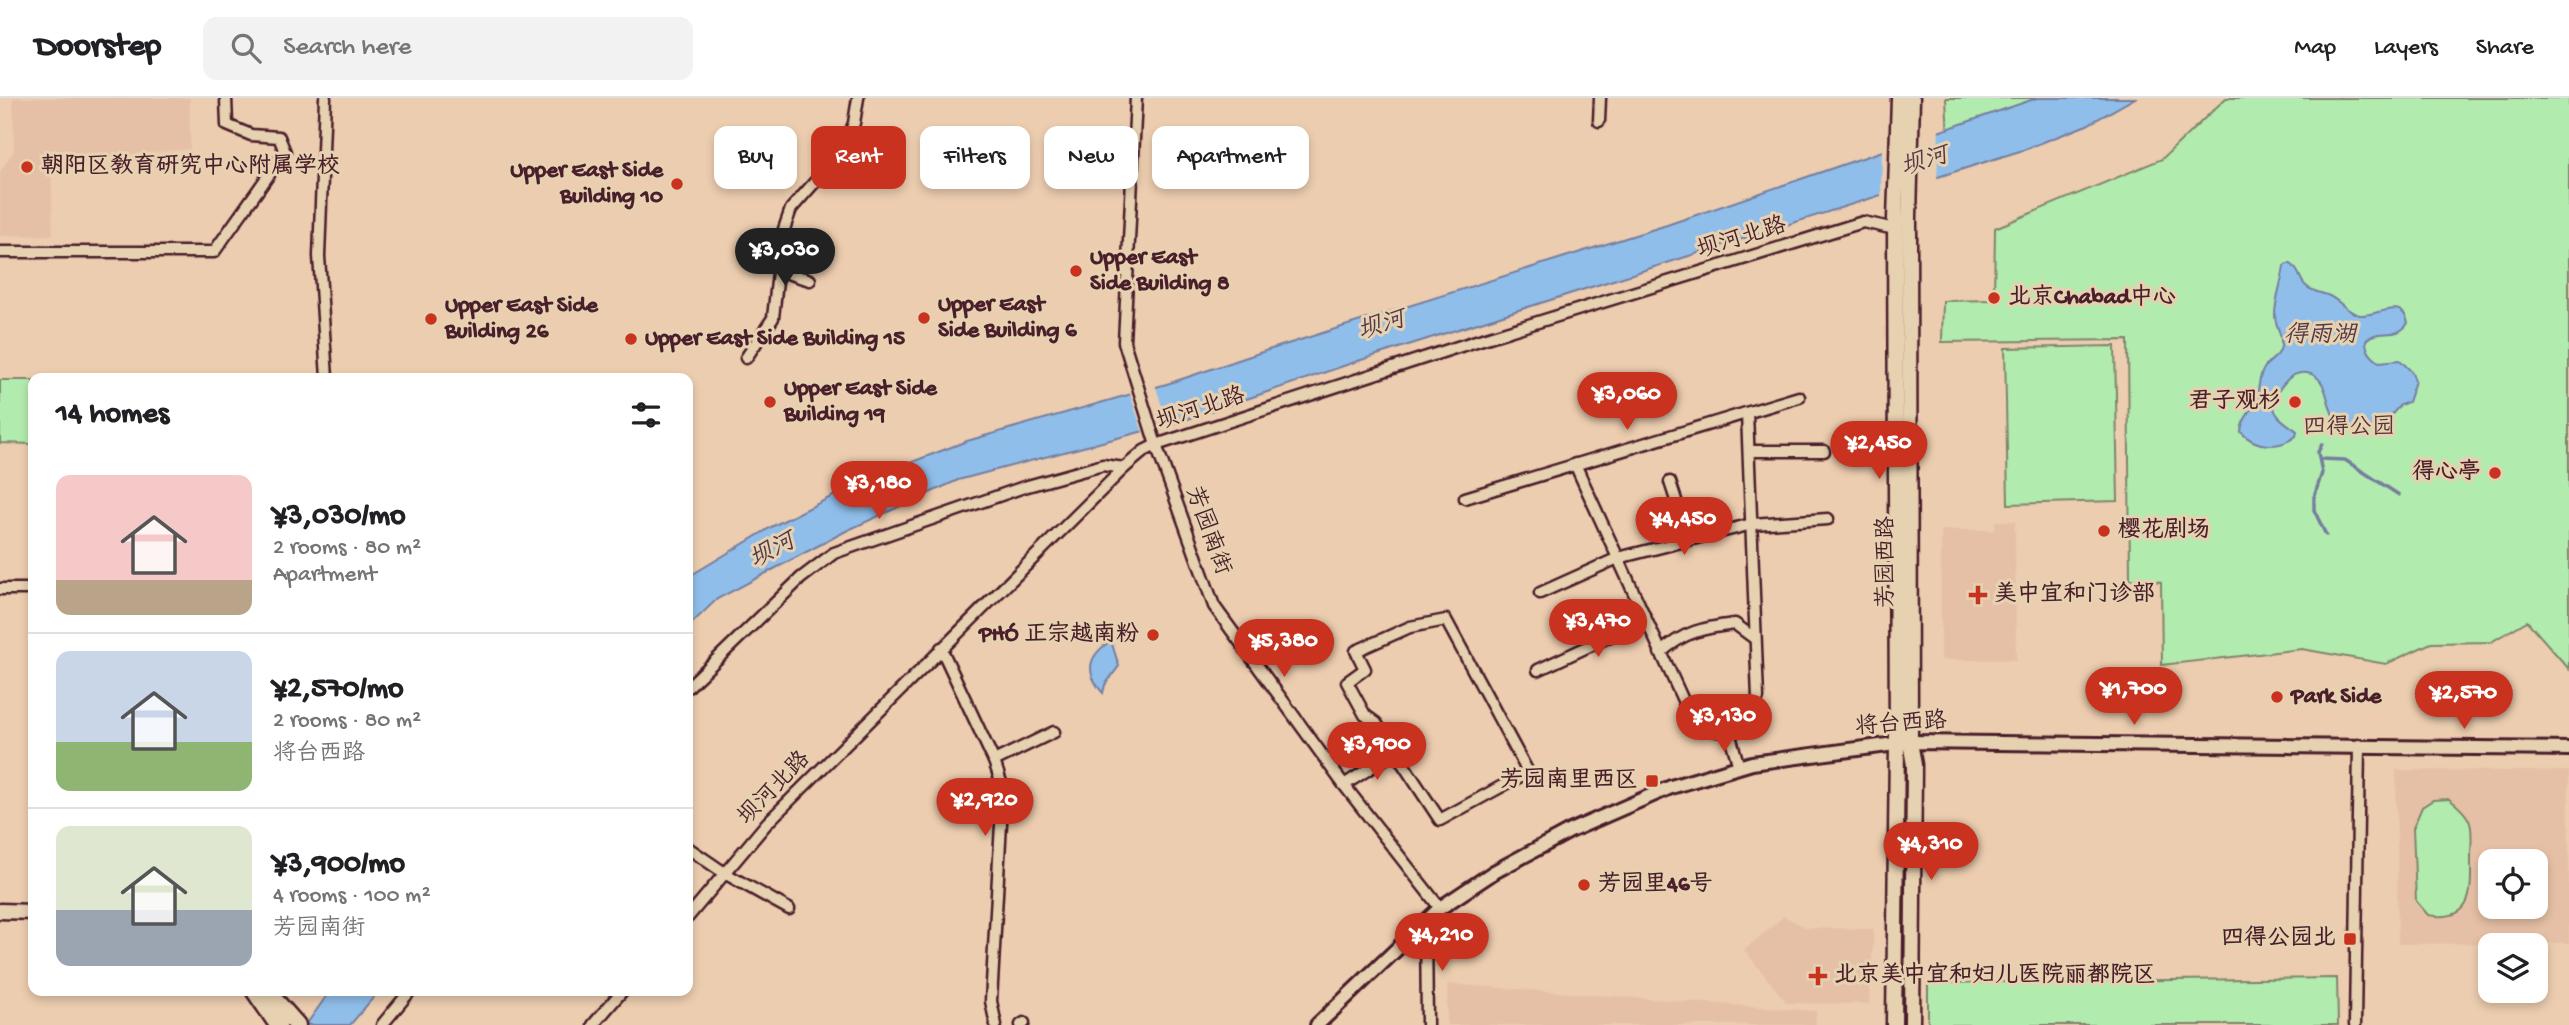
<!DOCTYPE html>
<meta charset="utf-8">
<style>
body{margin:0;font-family:"Gochi Hand","LXGW WenKai TC",sans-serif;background:#f2f2f2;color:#202124;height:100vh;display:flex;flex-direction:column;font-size:26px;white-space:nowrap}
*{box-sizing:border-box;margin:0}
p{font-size:23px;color:#757577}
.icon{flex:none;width:38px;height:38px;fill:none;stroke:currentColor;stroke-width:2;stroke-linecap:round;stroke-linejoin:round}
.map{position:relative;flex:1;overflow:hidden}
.details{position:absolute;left:28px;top:275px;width:665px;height:623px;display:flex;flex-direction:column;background:#fff;border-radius:14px;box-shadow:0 4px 10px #0003}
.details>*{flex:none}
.hud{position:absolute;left:714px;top:28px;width:665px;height:63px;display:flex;gap:14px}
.fabs{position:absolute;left:2478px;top:751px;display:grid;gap:14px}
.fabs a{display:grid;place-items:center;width:70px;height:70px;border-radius:14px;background:#fff;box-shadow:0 4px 10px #0003;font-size:35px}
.price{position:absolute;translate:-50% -60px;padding:0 16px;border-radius:24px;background:#c8321e;color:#fff;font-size:23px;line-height:46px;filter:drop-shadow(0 2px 4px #0008)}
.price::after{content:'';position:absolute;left:50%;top:42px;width:21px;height:16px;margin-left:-10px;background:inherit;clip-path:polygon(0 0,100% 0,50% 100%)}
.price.on{background:#222;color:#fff}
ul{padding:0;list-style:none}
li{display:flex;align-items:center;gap:21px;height:175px;padding:0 28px}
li+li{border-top:2px solid #e0e0e0}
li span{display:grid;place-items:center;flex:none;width:196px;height:140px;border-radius:14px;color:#555}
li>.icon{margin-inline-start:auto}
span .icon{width:84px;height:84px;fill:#fffc;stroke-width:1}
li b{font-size:30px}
h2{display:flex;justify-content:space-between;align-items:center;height:84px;padding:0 28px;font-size:30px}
.chip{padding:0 24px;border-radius:14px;background:#fff;box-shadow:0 4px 10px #0003;font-size:24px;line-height:63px}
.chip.on{background:#c8321e;color:#fff}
header{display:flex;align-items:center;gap:42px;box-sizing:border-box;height:98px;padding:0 35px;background:#fff;border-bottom:2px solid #e0e0e0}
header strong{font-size:33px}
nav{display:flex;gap:38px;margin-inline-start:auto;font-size:24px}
.search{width:490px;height:63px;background:#f2f2f2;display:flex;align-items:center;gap:18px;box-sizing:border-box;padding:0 24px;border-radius:14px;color:#757577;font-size:26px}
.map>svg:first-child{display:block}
.built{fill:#e6c0a6;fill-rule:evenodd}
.green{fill:#b2ebae;stroke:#7e856c;stroke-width:2}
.water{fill:#90beea;stroke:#747e9e;stroke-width:2}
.pier{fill:#eccdaf}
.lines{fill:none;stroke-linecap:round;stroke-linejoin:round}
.stream{stroke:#747e9e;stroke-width:3.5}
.minor-casing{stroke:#4a1f2b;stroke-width:15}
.tertiary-casing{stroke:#4a1f2b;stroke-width:18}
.secondary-casing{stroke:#4a1f2b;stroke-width:19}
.primary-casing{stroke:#4a1f2b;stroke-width:21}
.minor{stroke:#e6d1b0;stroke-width:10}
.tertiary{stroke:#e6d1b0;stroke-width:12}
.secondary{stroke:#e6d1b0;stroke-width:14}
.primary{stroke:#e6d1b0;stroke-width:16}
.poi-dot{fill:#c8321e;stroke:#e6d1b0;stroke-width:2.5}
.labels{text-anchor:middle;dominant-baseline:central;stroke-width:6;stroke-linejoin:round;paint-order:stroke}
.poi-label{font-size:23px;font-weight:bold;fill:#4a1f2b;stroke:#e6d1b0;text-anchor:start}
.street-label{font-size:23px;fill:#4a1f2b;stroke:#e6d1b0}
.park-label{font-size:23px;fill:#543338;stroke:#e6d1b0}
.water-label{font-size:24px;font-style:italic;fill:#543748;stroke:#e6d1b0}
</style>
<header>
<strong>Doorstep</strong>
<div class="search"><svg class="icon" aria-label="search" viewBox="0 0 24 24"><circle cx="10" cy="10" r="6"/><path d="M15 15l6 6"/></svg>Search here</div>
<nav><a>Map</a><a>Layers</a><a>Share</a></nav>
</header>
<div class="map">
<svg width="2569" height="927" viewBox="0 0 2569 927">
<rect width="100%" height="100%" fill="#eccdaf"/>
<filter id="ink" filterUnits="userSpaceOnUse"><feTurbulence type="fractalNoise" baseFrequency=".0143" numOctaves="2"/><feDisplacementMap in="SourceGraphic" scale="14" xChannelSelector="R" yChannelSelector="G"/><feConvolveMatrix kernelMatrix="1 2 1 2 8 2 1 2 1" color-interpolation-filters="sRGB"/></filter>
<g filter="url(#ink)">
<g class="built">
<polygon points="13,0 190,0 190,51 51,64 53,137 0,138 0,74 14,52"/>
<polygon points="1995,423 2015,423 2016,562 1941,562 1941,432 1995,432"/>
<path d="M2396,672l173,1v172l-171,1zM2490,763h46v45h-46z"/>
<polygon points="1784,818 1807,830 1874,831 1869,906 1787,905 1744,852"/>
<polygon points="1447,886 1816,913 1816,927 1447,927"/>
</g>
<g class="green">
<polygon points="1946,0 2052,0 1948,40"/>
<polygon points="2226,0 2569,0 2569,571 2527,523 2491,544 2431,545 2386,566 2302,551 2162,567 2161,484 2130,481 2128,242 1942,244 1943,203 1994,202 1995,130 2162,61"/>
<polygon points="2115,248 2118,403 2008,406 2005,250"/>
<polygon points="0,282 33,282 33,346 0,345"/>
<path d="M2449,701c8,6 18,14 21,24 3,9 1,23 1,33 0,35 4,67 -43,59l-12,-14 -3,-73 9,-21 11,-7z"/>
<polygon points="2337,880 2338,927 1928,927 1928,885"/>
</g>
<g class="water">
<polygon points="2037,0 2135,0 2087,27 2023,52 1361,262 1182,323 958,382 846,433 717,501 688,529 688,479 773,428 865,382 967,343 1170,285 1265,253 1667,127"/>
<path d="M2287,166h4c9,6 8,16 15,22 6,6 14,6 21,9 12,4 20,18 33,20 17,2 42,-19 48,8 -11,18 -29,4 -42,17 0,11 5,16 13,22l21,-2 12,12 3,9 -7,21 -8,3 -20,23c-13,-4 -26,3 -38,-3 -19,-10 -9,-48 -35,-52 -8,-1 -14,1 -20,7 -6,6 -12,14 -13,23 -2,13 14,21 23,28l-1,5c-16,13 -41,12 -55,-4 0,-11 9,-19 14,-29 5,-12 2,-26 10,-36 5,-8 15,-10 16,-21 2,-11 -6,-20 -6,-31 0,-16 7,-33 9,-49z"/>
<path d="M1111,543l8,25 -14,19 -2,8c-18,-20 -16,-37 8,-52z"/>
<polygon points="330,893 330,892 379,893 350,927 306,927"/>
</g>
<g class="pier">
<polygon points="1939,29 1937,83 1881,100 1882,48"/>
<polygon points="1155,286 1169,331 1144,338 1129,293"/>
</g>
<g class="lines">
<g class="stream">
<polyline points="2322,346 2318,354 2322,375 2314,399 2314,412 2326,437"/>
<polyline points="2321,361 2345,362 2399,397"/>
</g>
<g class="minor-casing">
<g id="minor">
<polyline points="325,0 319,158 327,280"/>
<polyline points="1136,0 1124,244 1156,347 1214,508 1344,687 1440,810"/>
<polyline points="1599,23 1600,0"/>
<polyline points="0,154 214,154 285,54 279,39 251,37 227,27 226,0"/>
<polyline points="778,166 790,176 810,182"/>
<polyline points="778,166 791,161"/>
<polyline points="746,260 773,220 782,137 791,111 844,51 854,25 858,0"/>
<polyline points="1749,353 1824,353"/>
<path d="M1575,366l112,245c17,19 21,24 48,23l11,-11 12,-23 -11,-285"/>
<polyline points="1670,384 1689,442"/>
<polyline points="1465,400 1799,299"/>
<polyline points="0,491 33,491"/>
<polyline points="1540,495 1618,460 1752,426 1828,421"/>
<polygon points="1446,522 1528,674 1440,722 1376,625 1365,617 1347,584 1365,571 1356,553 1410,529"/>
<polyline points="941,550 994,663 1003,690 991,903 996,927"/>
<path d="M1660,555c25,-22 43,-25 75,-29l19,14"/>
<polyline points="1538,572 1645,522"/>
<polyline points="688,589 801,480 834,455 1024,389 1103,367 1124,370"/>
<polyline points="1729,634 1739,669"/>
<polyline points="994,663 1054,634"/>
<polyline points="1344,687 1395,654"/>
<polyline points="688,750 726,776 789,811"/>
<polyline points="688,819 767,725 1124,370 1144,353 1156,347 1473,244 1863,124 1895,131"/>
<polyline points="1426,822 1427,927"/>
<polyline points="382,927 411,892"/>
<polyline points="593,927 623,892"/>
<polyline points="1021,927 1024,925"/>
<polyline points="2355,927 2359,647"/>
</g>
</g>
<g class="tertiary-casing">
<polyline id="tertiary" points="1317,927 1440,810 1494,774 1570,733 1671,689 1752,665 1910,644 2569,651"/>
</g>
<g class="secondary-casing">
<g id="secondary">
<polyline points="1912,0 1909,119 1910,644 1914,667 1912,927"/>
<polyline points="0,813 33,814"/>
<polyline points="1894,927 1897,645 1895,121 1899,0"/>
</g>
</g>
<g class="primary-casing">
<g id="primary">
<polyline points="254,892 278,927"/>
<polyline points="266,892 297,927"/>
</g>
</g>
<use href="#minor" class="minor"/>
<use href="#tertiary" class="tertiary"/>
<use href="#secondary" class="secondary"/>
<use href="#primary" class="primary"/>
</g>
</g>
<g class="poi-dot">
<circle cx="27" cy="69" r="7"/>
<circle cx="677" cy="86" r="7"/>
<circle cx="1076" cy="173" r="7"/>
<circle cx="1994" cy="200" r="7"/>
<circle cx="924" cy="220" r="7"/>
<circle cx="431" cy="221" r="7"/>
<circle cx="631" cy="241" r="7"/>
<circle cx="770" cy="304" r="7"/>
<circle cx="2295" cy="304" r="7"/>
<circle cx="2495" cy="375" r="7"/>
<circle cx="2104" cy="433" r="7"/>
<path d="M1974.5 486.5h7v7h7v7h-7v7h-7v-7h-7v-7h7z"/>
<circle cx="1153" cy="537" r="7"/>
<circle cx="2277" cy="599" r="7"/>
<rect x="1645" y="676" width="14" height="14" rx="3.5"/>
<circle cx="1584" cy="787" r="7"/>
<rect x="2343" y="834" width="14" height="14" rx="3.5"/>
<path d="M1814.5 867.5h7v7h7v7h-7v7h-7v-7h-7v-7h7z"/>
</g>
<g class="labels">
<g class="poi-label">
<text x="41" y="69">朝阳区教育研究中心附属学校</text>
<text x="663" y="73" text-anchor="end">Upper East Side<tspan x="663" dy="26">Building 10</tspan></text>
<text x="1090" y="160">Upper East<tspan x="1090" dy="26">Side Building 8</tspan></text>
<text x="2008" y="200">北京Chabad中心</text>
<text x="938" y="207">Upper East<tspan x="938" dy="26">Side Building 6</tspan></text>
<text x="445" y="208">Upper East Side<tspan x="445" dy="26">Building 26</tspan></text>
<text x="645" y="241">Upper East Side Building 15</text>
<text x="784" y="291">Upper East Side<tspan x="784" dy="26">Building 19</tspan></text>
<text x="2281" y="304" text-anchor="end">君子观杉</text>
<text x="2481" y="375" text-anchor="end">得心亭</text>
<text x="2118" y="433">樱花剧场</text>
<text x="1994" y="497">美中宜和门诊部</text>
<text x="1139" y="537" text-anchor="end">PHÓ 正宗越南粉</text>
<text x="2291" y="599">Park Side</text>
<text x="1638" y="683" text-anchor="end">芳园南里西区</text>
<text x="1598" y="787">芳园里46号</text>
<text x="2336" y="841" text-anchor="end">四得公园北</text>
<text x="1834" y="878">北京美中宜和妇儿医院丽都院区</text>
</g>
<g class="street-label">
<text transform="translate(1742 141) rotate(-17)">坝河北路</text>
<text transform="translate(1201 312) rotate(-18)">坝河北路</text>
<text transform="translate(1207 433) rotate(70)">芳园南街</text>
<text transform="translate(1887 464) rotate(-90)">芳园西路</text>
<text transform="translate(1901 627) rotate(-4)">将台西路</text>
<text transform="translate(775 691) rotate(-46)">坝河北路</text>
</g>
<g class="park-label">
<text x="2349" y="330">四得公园</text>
</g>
<g class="water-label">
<text transform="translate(1925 65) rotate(-17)">坝河</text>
<text transform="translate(1382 229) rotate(-17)">坝河</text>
<text x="2320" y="238">得雨湖</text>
<text transform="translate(773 454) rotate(-28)">坝河</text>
</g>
</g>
</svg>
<div class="fabs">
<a><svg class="icon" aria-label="locate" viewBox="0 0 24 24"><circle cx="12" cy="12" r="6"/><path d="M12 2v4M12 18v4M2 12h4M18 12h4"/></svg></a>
<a><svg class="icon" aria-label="layers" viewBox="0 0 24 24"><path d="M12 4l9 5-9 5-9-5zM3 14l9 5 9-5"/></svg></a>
</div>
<b class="price on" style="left:785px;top:190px">¥3,030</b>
<b class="price" style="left:1627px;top:334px">¥3,060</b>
<b class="price" style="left:1879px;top:383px">¥2,450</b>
<b class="price" style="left:879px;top:423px">¥3,180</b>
<b class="price" style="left:1684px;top:459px">¥4,450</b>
<b class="price" style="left:1598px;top:561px">¥3,470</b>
<b class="price" style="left:1284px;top:581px">¥5,380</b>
<b class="price" style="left:2134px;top:629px">¥1,700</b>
<b class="price" style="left:2464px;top:633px">¥2,570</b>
<b class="price" style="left:1724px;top:656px">¥3,130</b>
<b class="price" style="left:1377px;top:684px">¥3,900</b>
<b class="price" style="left:985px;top:740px">¥2,920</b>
<b class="price" style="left:1931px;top:784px">¥4,310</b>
<b class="price" style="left:1442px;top:875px">¥4,210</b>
<div class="hud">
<a class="chip">Buy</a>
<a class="chip on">Rent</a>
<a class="chip">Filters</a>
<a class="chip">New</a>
<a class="chip">Apartment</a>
</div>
<section class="details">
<h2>14 homes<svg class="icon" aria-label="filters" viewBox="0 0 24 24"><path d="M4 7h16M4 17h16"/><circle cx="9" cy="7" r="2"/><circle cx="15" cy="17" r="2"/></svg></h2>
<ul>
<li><span style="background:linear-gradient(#f6c9c9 75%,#b9a48a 0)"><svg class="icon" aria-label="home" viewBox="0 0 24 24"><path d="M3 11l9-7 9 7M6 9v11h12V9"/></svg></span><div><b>¥3,030/mo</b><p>2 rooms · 80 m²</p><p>Apartment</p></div></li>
<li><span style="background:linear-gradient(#c9d6e8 65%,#8fb573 0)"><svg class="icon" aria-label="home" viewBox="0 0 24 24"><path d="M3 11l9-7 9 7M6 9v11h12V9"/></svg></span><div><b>¥2,570/mo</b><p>2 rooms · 80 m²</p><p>将台西路</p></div></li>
<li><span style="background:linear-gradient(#dfe7d0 60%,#9aa5b1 0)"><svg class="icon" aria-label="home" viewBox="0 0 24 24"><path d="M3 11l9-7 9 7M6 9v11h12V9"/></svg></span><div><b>¥3,900/mo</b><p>4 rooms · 100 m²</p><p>芳园南街</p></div></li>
</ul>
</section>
</div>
